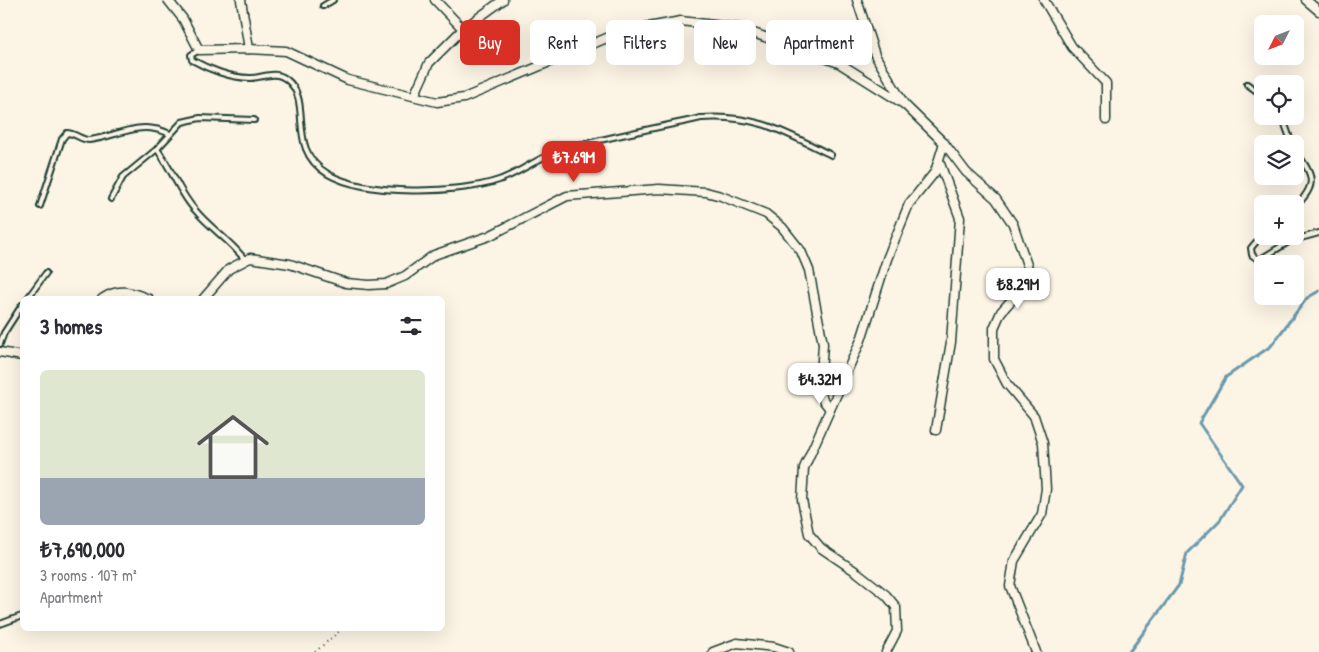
<!DOCTYPE html>
<meta charset="utf-8">
<style>
body{margin:0;font-family:"Patrick Hand",sans-serif;background:#f2f2f3;color:#2b2b33;height:100vh;display:flex;flex-direction:column;font-size:19px;white-space:nowrap}
*{box-sizing:border-box;margin:0}
p{font-size:16px;color:#7c7c81}
.icon{flex:none;width:28px;height:28px;fill:none;stroke:currentColor;stroke-width:2;stroke-linecap:round;stroke-linejoin:round}
.map{position:relative;flex:1;overflow:hidden}
.side{position:absolute;left:20px;top:296px;width:425px;height:335px;display:flex;flex-direction:column;background:#fff;border-radius:8px;box-shadow:0 5px 20px #0002}
.side>*{flex:none}
.hud{position:absolute;left:460px;top:20px;width:475px;height:45px;display:flex;gap:10px}
.needle{width:32px;rotate:228deg}
.tools{position:absolute;left:1254px;top:15px;display:grid;gap:10px}
.tools a{display:grid;place-items:center;width:50px;height:50px;border-radius:8px;background:#fff;box-shadow:0 5px 20px #0002;font-size:25px}
.price{position:absolute;translate:-50% -42px;padding:0 11px;border-radius:10px;background:#fff;color:#222;font-size:16px;line-height:32px;filter:drop-shadow(0 1px 2px #0008)}
.price::after{content:'';position:absolute;left:50%;top:30px;width:15px;height:11px;margin-left:-8px;background:inherit;clip-path:polygon(0 0,100% 0,50% 100%)}
.price.current{background:#d93025;color:#fff}
ul{padding:0;list-style:none}
li{display:grid;align-content:center;gap:10px;height:265px;padding:0 20px}
li span{display:grid;place-items:center;height:155px;border-radius:8px;color:#555}
li>.icon{margin-inline-start:auto}
span .icon{width:90px;height:90px;fill:#fffc;stroke-width:1}
li b{font-size:21px}
h2{display:flex;justify-content:space-between;align-items:center;height:60px;padding:0 20px;font-size:21px}
.pill{padding:0 18px;border-radius:8px;background:#fff;box-shadow:0 5px 20px #0002;font-size:18px;line-height:45px}
.pill.current{background:#d93025;color:#fff}
.map>svg:first-child{display:block}
.lines{fill:none;stroke-linecap:round;stroke-linejoin:round}
.stream{stroke:#6b99ad;stroke-width:3}
.lane-casing{stroke:#1f3d34;stroke-width:8}
.street-casing{stroke:#1f3d34;stroke-width:11}
.path{stroke:#1f3d34;stroke-width:2;stroke-dasharray:1 4;stroke-linecap:butt}
.lane{stroke:#fcf5e5;stroke-width:4}
.street{stroke:#fcf5e5;stroke-width:8}
</style>
<div class="map">
<svg width="1319" height="652" viewBox="0 0 1319 652">
<rect width="100%" height="100%" fill="#fcf5e5"/>
<filter id="ink" filterUnits="userSpaceOnUse"><feTurbulence type="fractalNoise" baseFrequency=".02" numOctaves="2"/><feDisplacementMap in="SourceGraphic" scale="10" xChannelSelector="R" yChannelSelector="G"/><feConvolveMatrix kernelMatrix="1 2 1 2 8 2 1 2 1" color-interpolation-filters="sRGB"/></filter>
<g filter="url(#ink)">
<g class="lines">
<polyline class="stream" points="1129,652 1179,585 1187,553 1220,520 1242,485 1199,423 1226,377 1271,346 1307,298 1319,291"/>
<g class="lane-casing">
<g id="lane">
<polyline points="323,6 333,0"/>
<path d="M199,50l-8,5 1,5c16,9 39,18 58,18 12,0 25,-8 36,1 29,22 -2,69 42,95 38,22 131,20 171,6 23,-8 42,-25 65,-31 45,-12 92,-21 137,-31 55,-4 83,14 130,37"/>
<polyline points="1247,84 1262,95"/>
<polyline points="1282,116 1292,144"/>
<path d="M157,149c15,20 22,44 39,62 15,18 35,30 49,49"/>
<path d="M1295,150c18,26 24,33 0,57"/>
<polyline points="111,199 123,177 157,149 182,122 200,118 254,120"/>
<path d="M40,206l22,-67 5,-6c8,0 14,7 22,7 29,-3 49,-21 81,-6"/>
<polyline points="1262,235 1251,248 1252,255 1259,260 1290,241 1319,233"/>
<polyline points="27,299 46,273"/>
<polyline points="0,344 4,333 22,305"/>
<polyline points="0,624 22,616"/>
</g>
</g>
<g class="street-casing">
<g id="street">
<polyline points="168,0 183,19 199,50 249,49 286,51 348,80 437,102 464,98 621,32 681,21 739,28 839,63 904,104"/>
<polyline points="241,0 249,49"/>
<polyline points="435,0 463,29"/>
<polyline points="857,0 875,55 904,104 944,143 966,172 996,199 1013,224 1028,268 1023,287 1001,312 994,328 994,359 1007,384 1034,416 1043,443 1046,489 1042,514 1014,561 1010,586 1036,652"/>
<polyline points="1044,0 1072,47 1106,83 1106,120"/>
<polyline points="1306,0 1319,11"/>
<polyline points="414,96 429,63 463,29 503,0"/>
<path d="M102,299c17,-12 29,-7 47,0"/>
<polyline points="203,299 229,269 250,258 290,264 346,283 369,285 386,284 405,276 434,255 489,236 567,196 659,189 706,192 721,196 766,214 782,227 801,251 809,270 823,344 820,390 823,400 830,409"/>
<polyline points="0,352 22,356"/>
<polyline points="936,430 951,342 960,218 939,161"/>
<polyline points="713,652 737,643 774,647 789,652"/>
<polyline points="886,652 897,631 896,607 886,595 858,573 821,548 809,534 802,500 804,468 861,340 887,259 909,204 935,172 944,143"/>
</g>
</g>
<polyline class="path" points="315,652 342,629"/>
<use href="#lane" class="lane"/>
<use href="#street" class="street"/>
</g>
</g>
</svg>
<div class="tools">
<a><svg class="needle" viewBox="-14 -14 28 28"><path d="M0-13l5 13h-10z" fill="#e53935"/><path d="M0 13l5-13h-10z" fill="#7c7c81"/></svg></a>
<a><svg class="icon" aria-label="locate" viewBox="0 0 24 24"><circle cx="12" cy="12" r="6"/><path d="M12 2v4M12 18v4M2 12h4M18 12h4"/></svg></a>
<a><svg class="icon" aria-label="layers" viewBox="0 0 24 24"><path d="M12 4l9 5-9 5-9-5zM3 14l9 5 9-5"/></svg></a>
<a>+</a>
<a>−</a>
</div>
<b class="price current" style="left:574px;top:183px">₺7.69M</b>
<b class="price" style="left:1018px;top:310px">₺8.29M</b>
<b class="price" style="left:820px;top:405px">₺4.32M</b>
<div class="hud">
<a class="pill current">Buy</a>
<a class="pill">Rent</a>
<a class="pill">Filters</a>
<a class="pill">New</a>
<a class="pill">Apartment</a>
</div>
<section class="side">
<h2>3 homes<svg class="icon" aria-label="filters" viewBox="0 0 24 24"><path d="M4 7h16M4 17h16"/><circle cx="9" cy="7" r="2"/><circle cx="15" cy="17" r="2"/></svg></h2>
<ul>
<li><span style="background:linear-gradient(#dfe7d0 70%,#9aa5b1 0)"><svg class="icon" aria-label="home" viewBox="0 0 24 24"><path d="M3 11l9-7 9 7M6 9v11h12V9"/></svg></span><div><b>₺7,690,000</b><p>3 rooms · 107 m²</p><p>Apartment</p></div></li>
</ul>
</section>
</div>
